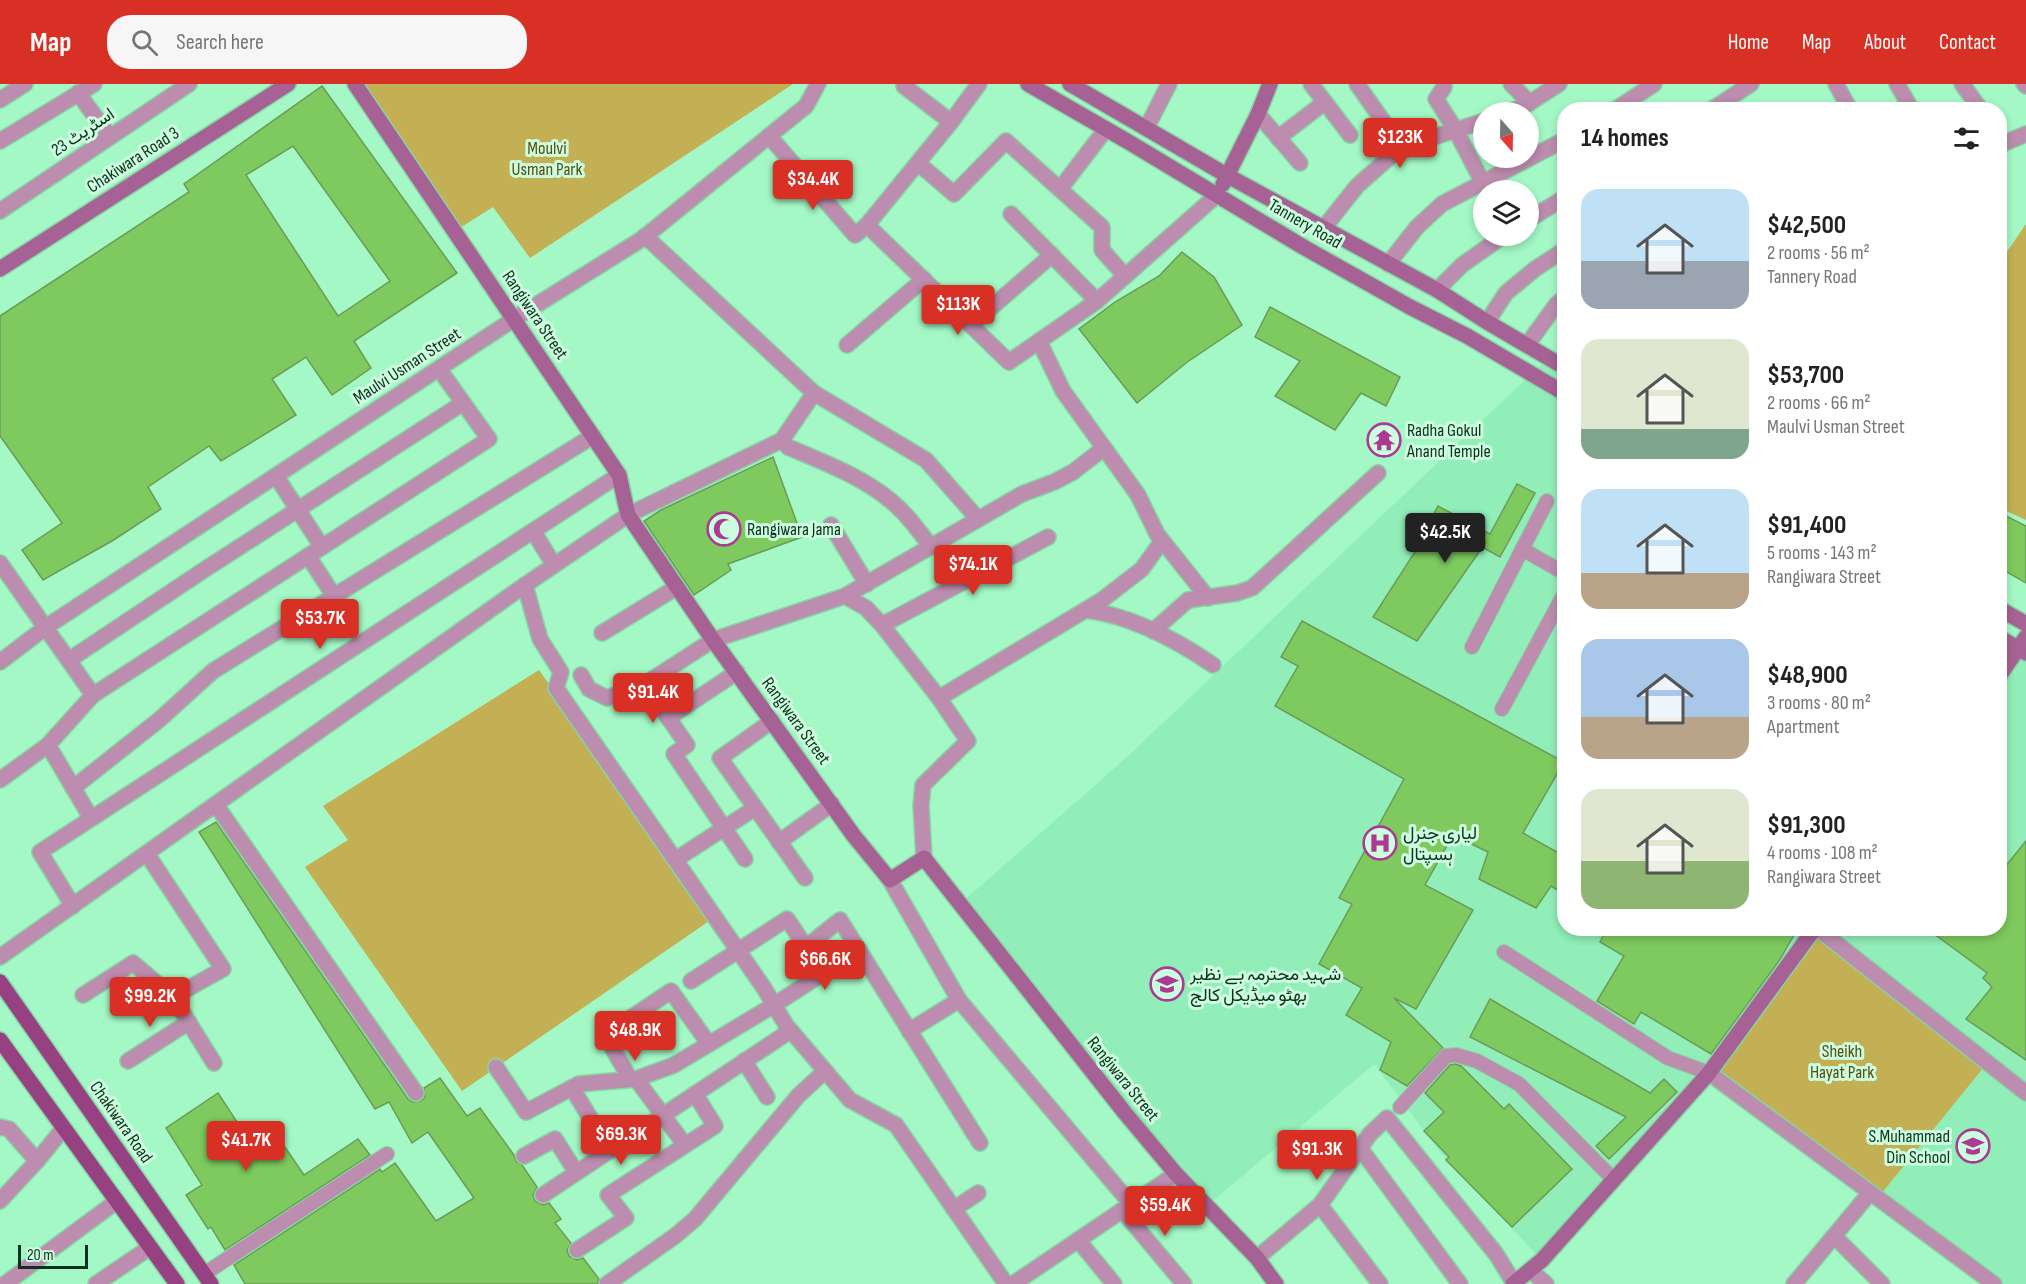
<!DOCTYPE html>
<meta charset="utf-8">
<style>
body{margin:0;font-family:"Sofia Sans Condensed",Vazirmatn,sans-serif;background:#f6f6f6;color:#222;height:100vh;display:flex;flex-direction:column;font-size:22px;white-space:nowrap}
*{box-sizing:border-box;margin:0}
p{font-size:20px;color:#767676}
.icon{flex:none;width:33px;height:33px;fill:none;stroke:currentColor;stroke-width:2;stroke-linecap:round;stroke-linejoin:round}
.map{position:relative;flex:1;overflow:hidden}
.details{position:absolute;left:1557px;top:18px;width:450px;height:834px;display:flex;flex-direction:column;background:#fff;border-radius:24px;box-shadow:0 3px 9px #0003}
.details>*{flex:none}
.needle{width:39px;rotate:160deg}
.controls{position:absolute;left:1473px;top:18px;display:grid;gap:12px}
.controls a{display:grid;place-items:center;width:66px;height:66px;border-radius:50%;background:#fff;box-shadow:0 3px 9px #0003;font-size:30px}
.scale{position:absolute;left:18px;bottom:15px;width:70px;box-sizing:border-box;padding-left:6px;border:3px solid #0d311f;border-top:0;font-size:16px;line-height:21px;white-space:nowrap;color:#0d311f;-webkit-text-stroke:4px #ccfdde;paint-order:stroke}
.price{position:absolute;translate:-50% -51px;padding:0 14px;border-radius:6px;background:#d93025;color:#fff;font-size:20px;line-height:39px;filter:drop-shadow(0 2px 3px #0008)}
.price::after{content:'';position:absolute;left:50%;top:36px;width:18px;height:14px;margin-left:-9px;background:inherit;clip-path:polygon(0 0,100% 0,50% 100%)}
.price.current{background:#222;color:#fff}
ul{padding:0;list-style:none}
li{display:flex;align-items:center;gap:18px;height:150px;padding:0 24px}
li span{display:grid;place-items:center;flex:none;width:168px;height:120px;border-radius:18px;color:#555}
li>.icon{margin-inline-start:auto}
span .icon{width:72px;height:72px;fill:#fffc;stroke-width:1}
li b{font-size:26px}
h2{display:flex;justify-content:space-between;align-items:center;height:72px;padding:0 24px;font-size:26px}
header{display:flex;align-items:center;gap:36px;box-sizing:border-box;height:84px;padding:0 30px;background:#d93025;color:#fff}
header strong{font-size:28px}
nav{display:flex;gap:33px;margin-inline-start:auto;font-size:21px}
.search{width:420px;height:54px;background:#f6f6f6;display:flex;align-items:center;gap:15px;box-sizing:border-box;padding:0 21px;border-radius:24px;color:#767676;font-size:22px}
.map>svg:first-child{display:block}
.built{fill:#91eeb8}
.green{fill:#c3af54}
.building{fill:#7eca5e;stroke:#6b9b58;stroke-width:1.5;fill-rule:evenodd}
.lines{fill:none;stroke-linecap:round;stroke-linejoin:round}
.lane-casing{stroke:#88d4a7;stroke-width:16}
.street-casing{stroke:#88d4a7;stroke-width:18}
.secondary-casing{stroke:#88d4a7;stroke-width:18}
.primary-casing{stroke:#88d4a7;stroke-width:18}
.lane{stroke:#bc8dae;stroke-width:14}
.street{stroke:#bc8dae;stroke-width:15}
.secondary{stroke:#a76295;stroke-width:15}
.primary{stroke:#964182;stroke-width:15}
.labels{text-anchor:middle;dominant-baseline:central;stroke-width:6;stroke-linejoin:round;paint-order:stroke}
.street-label{font-size:18px;fill:#0d311f;stroke:#ccfdde}
.park-label{font-size:18px;fill:#594d12;stroke:#ccfdde}
.poi-label{font-size:18px;fill:#0d311f;stroke:#ccfdde;text-anchor:start}
</style>
<header>
<strong>Map</strong>
<div class="search"><svg class="icon" aria-label="search" viewBox="0 0 24 24"><circle cx="10" cy="10" r="6"/><path d="M15 15l6 6"/></svg>Search here</div>
<nav><a>Home</a><a>Map</a><a>About</a><a>Contact</a></nav>
</header>
<div class="map">
<svg width="2026" height="1200" viewBox="0 0 2026 1200">
<rect width="100%" height="100%" fill="#a3f8c5"/>
<g class="built">
<polygon points="1543,279 1564,292 1564,844 1815,845 1709,989 1542,1176 1446,1076 1374,980 1207,1122 960,820 1127,673"/>
<polygon points="2000,547 2026,562 2026,1200 1994,1200 1877,1115 1817,845 2000,844"/>
</g>
<g class="green">
<polygon points="355,0 793,0 530,174 493,123 455,147"/>
<polygon points="2026,140 2026,436 2000,424 2000,178"/>
<polygon points="539,586 715,833 462,1007 305,783 348,756 323,722"/>
<polygon points="1815,844 1988,978 1877,1115 1709,989"/>
</g>
<g class="building">
<path d="M322,2l135,187 -103,68 17,27 -39,27 -26,-38 -34,22 24,36 -75,46 -12,-15 -61,41 13,22 -49,32 -69,39 -21,-30 40,-27 -62,-87v-120l189,-124 -5,-8zM293,62l97,135 -52,35 -92,-141z"/>
<polygon points="1182,168 1214,193 1242,241 1186,279 1137,319 1079,245 1115,218 1159,192"/>
<polygon points="1270,223 1400,293 1386,322 1361,309 1335,346 1275,312 1300,277 1255,253"/>
<polygon points="773,373 802,453 728,480 731,486 694,511 644,437 661,426"/>
<polygon points="1517,400 1535,409 1500,473 1482,463 1486,458 1417,557 1373,533 1431,443 1428,441 1438,422 1490,450"/>
<polygon points="2000,429 2026,442 2026,499 2000,484"/>
<polygon points="1302,537 1564,678 1523,749 1564,772 1564,810 1551,802 1536,824 1479,795 1488,768 1453,751 1425,801 1473,826 1416,925 1394,914 1443,964 1407,1002 1380,986 1391,958 1346,931 1362,904 1319,880 1352,820 1339,814 1404,695 1275,622 1298,582 1281,573"/>
<polygon points="216,738 408,1015 412,1018 421,1017 425,1013 424,1004 440,994 467,1032 480,1024 514,1071 516,1077 522,1081 537,1103 533,1111 535,1117 543,1121 549,1119 561,1135 555,1139 571,1159 567,1166 569,1172 577,1176 583,1174 599,1195 597,1200 245,1200 234,1181 380,1085 382,1088 395,1079 436,1137 474,1114 428,1048 412,1059 389,1018 375,1025 199,748"/>
<polygon points="2026,757 2026,976 1966,935 1992,903 1983,894 1987,889 1926,844 2000,844 2000,789"/>
<polygon points="1607,844 1798,844 1779,877 1711,970 1641,928 1634,940 1597,917 1624,872 1600,858"/>
<polygon points="1490,915 1650,1009 1664,995 1677,1008 1609,1075 1596,1062 1626,1033 1470,953"/>
<polygon points="1455,980 1461,982 1504,1025 1509,1020 1572,1085 1512,1143 1446,1076 1449,1073 1424,1047 1444,1028 1425,1009 1450,981"/>
<polygon points="218,1009 256,1067 278,1053 304,1091 358,1055 370,1071 225,1166 211,1143 208,1145 186,1111 202,1101 166,1044"/>
</g>
<g class="lines">
<g class="lane-casing">
<g id="lane">
<polyline points="1522,465 1564,489"/>
<polyline points="1472,563 1547,417"/>
<polyline points="1502,625 1564,510"/>
<polyline points="1504,868 1668,974 1709,989"/>
<polyline points="1400,1023 1446,972 1456,971 1477,977 1519,1000 1614,1096"/>
<polyline points="204,1190 387,1070"/>
</g>
</g>
<g class="street-casing">
<g id="street">
<polyline points="979,0 951,38 867,141 1009,278 1097,217 1217,111"/>
<polyline points="1311,0 1350,51"/>
<polyline points="1357,0 1397,57"/>
<polyline points="1511,0 1530,19"/>
<polyline points="1836,0 1850,26"/>
<polyline points="1897,0 1912,26"/>
<polyline points="1962,0 1981,26"/>
<polyline points="2024,0 2026,2"/>
<polyline points="904,2 951,38"/>
<polyline points="1444,3 1436,15 1455,45 1483,99"/>
<polyline points="78,9 110,53"/>
<polyline points="0,16 25,0"/>
<polyline points="1615,26 1654,0"/>
<polyline points="1711,26 1751,0"/>
<polyline points="1507,28 1523,23 1559,0"/>
<polyline points="1258,30 1300,79"/>
<polyline points="1147,43 1169,0"/>
<polyline points="769,52 855,151 867,141"/>
<polyline points="1278,54 1325,18"/>
<polyline points="0,57 94,0"/>
<polyline points="2000,61 2026,50"/>
<polyline points="918,79 954,110 1006,57 1102,143 1102,166 1125,192"/>
<polyline points="1060,105 1106,45"/>
<polyline points="0,127 189,0"/>
<polyline points="1011,130 1097,217"/>
<polyline points="1528,136 1564,114"/>
<polyline points="1323,145 1357,102 1400,64 1484,37"/>
<polyline points="645,152 814,309 926,376 978,435"/>
<polyline points="1388,180 1417,143 1442,120 1564,56"/>
<polyline points="1437,206 1462,181 1503,152"/>
<polyline points="1487,238 1506,209 1535,185 1564,166"/>
<polyline points="971,241 1052,171"/>
<polyline points="1039,257 1063,307 1138,411 1157,450 1208,514"/>
<polyline points="847,261 924,195"/>
<polyline points="1527,261 1556,221 1564,214"/>
<path d="M782,356l6,7c35,15 73,29 103,54 16,13 28,30 40,46"/>
<polyline points="276,392 322,463"/>
<polyline points="831,441 867,500"/>
<polyline points="533,447 554,481"/>
<polyline points="308,472 334,512"/>
<polyline points="0,479 93,611"/>
<polyline points="525,501 540,555 561,588 556,604 764,904 786,941 850,1016 896,1041 1006,1200"/>
<polyline points="845,512 1022,410 1054,398 1073,388 1104,364"/>
<path d="M1086,526c46,6 89,29 127,55"/>
<polyline points="882,541 1048,453"/>
<polyline points="1153,547 1188,516 1237,509 1252,504 1378,389"/>
<polyline points="602,549 677,503"/>
<polyline points="69,576 207,484 463,319"/>
<polyline points="0,578 46,543 514,235 642,155 806,22 818,0"/>
<polyline points="581,591 589,605 607,614 645,600 713,556 845,512 866,524 882,541 939,614 968,657 923,701 921,721 924,774"/>
<polyline points="645,600 687,661 674,670 745,775"/>
<polyline points="939,614 1102,516 1142,485 1162,457"/>
<polyline points="668,634 737,588"/>
<polyline points="772,637 720,674 805,794"/>
<polyline points="48,661 91,734"/>
<polyline points="0,696 48,661 93,611 489,355 439,285"/>
<polyline points="73,704 159,636 213,587 593,352"/>
<polyline points="216,721 416,1009"/>
<polyline points="779,758 832,720"/>
<polyline points="675,776 755,724"/>
<polyline points="890,796 959,916 1131,1120"/>
<polyline points="73,822 40,768 619,391"/>
<polyline points="1817,844 2026,1009"/>
<polyline points="0,873 525,501 628,431 782,356 814,309"/>
<polyline points="691,897 787,835 806,863 840,836 980,1059"/>
<polyline points="83,911 133,879 173,913 223,885 147,770"/>
<polyline points="173,913 214,979"/>
<polyline points="909,947 959,916"/>
<polyline points="128,977 189,938"/>
<polyline points="744,977 767,1013"/>
<polyline points="496,983 526,1028 579,1000 636,995 674,981 774,921 859,866"/>
<polyline points="1709,989 1994,1200"/>
<polyline points="630,995 605,951 671,907 709,960"/>
<polyline points="636,995 685,1061"/>
<polyline points="572,1004 592,1037"/>
<polyline points="0,1043 9,1045 37,1077"/>
<polyline points="1360,1064 1460,1200"/>
<polyline points="524,1072 555,1055 576,1088"/>
<polyline points="543,1111 790,947"/>
<polyline points="0,1117 37,1077 63,1045"/>
<polyline points="1320,1121 1380,1200"/>
<polyline points="954,1125 978,1109"/>
<polyline points="1122,1126 1184,1200"/>
<polyline points="1834,1152 1882,1200"/>
<polyline points="1078,1156 1114,1200"/>
<polyline points="577,1166 626,1134 608,1111 715,1042 695,1010"/>
<polyline points="1257,1174 1320,1121 1370,1050 1387,1034 1496,1170 1514,1199"/>
<polyline points="1530,1186 1546,1200"/>
<polyline points="5,1200 117,1117"/>
<polyline points="96,1200 149,1164"/>
<polyline points="607,1200 675,1152 695,1135 798,1012 825,987"/>
<polyline points="1013,1200 1176,1090"/>
<polyline points="1794,1200 1869,1110"/>
</g>
</g>
<g class="secondary-casing">
<g id="secondary">
<polyline points="355,0 619,391 628,431 713,556 854,752 890,796 924,774 1125,1029 1176,1090 1257,1174 1276,1200"/>
<polyline points="1028,0 1132,60 1305,164 1410,223 1467,252 1564,309"/>
<polyline points="1070,0 1228,92 1437,206 1487,238 1564,283"/>
<polyline points="1223,100 1258,30 1270,0"/>
<polyline points="0,185 288,0"/>
<polyline points="2000,525 2026,540"/>
<polyline points="2000,554 2026,569"/>
<polyline points="2000,591 2026,553"/>
<polyline points="1513,1200 1542,1176 1709,989 1815,844"/>
</g>
</g>
<g class="primary-casing">
<g id="primary">
<polyline points="0,898 211,1200"/>
<polyline points="0,956 177,1200"/>
</g>
</g>
<use href="#lane" class="lane"/>
<use href="#street" class="street"/>
<use href="#secondary" class="secondary"/>
<use href="#primary" class="primary"/>
</g>
<defs>
<g id="temple-ring" transform="scale(1.725)"><circle r="9.5" fill="#ccfdde" stroke="#ac3a94" stroke-width="1.5"/><path d="M0-6L5-2H3V0L6.5 2.5H4V6H1.5V3h-3V6H-4V2.5H-6.5L-3 0V-2H-5Z" fill="#ac3a94"/></g>
<g id="mosque-ring" transform="scale(1.725)"><circle r="9.5" fill="#ccfdde" stroke="#ac3a94" stroke-width="1.5"/><path d="M3.5-4.9A6 6 0 1 0 3.5 4.9A5 5 0 1 1 3.5-4.9Z" fill="#ac3a94"/></g>
<g id="hospital-ring" transform="scale(1.725)"><circle r="9.5" fill="#ccfdde" stroke="#ac3a94" stroke-width="1.5"/><path d="M-5-5h3v3.5h4V-5h3V5h-3V1.5h-4V5h-3Z" fill="#ac3a94"/></g>
<g id="university-ring" transform="scale(1.725)"><circle r="9.5" fill="#ccfdde" stroke="#ac3a94" stroke-width="1.5"/><path d="M0-5L7-2L0 1L-7-2ZM-4 1L0 2.5L4 1V4Q0 6-4 4Z" fill="#ac3a94"/></g>
<g id="school-ring" transform="scale(1.725)"><circle r="9.5" fill="#ccfdde" stroke="#ac3a94" stroke-width="1.5"/><path d="M0-5L7-2L0 1L-7-2ZM-4 1L0 2.5L4 1V4Q0 6-4 4Z" fill="#ac3a94"/></g>
</defs>
<g fill-rule="evenodd">
<use href="#temple-ring" x="1384" y="356"/>
<use href="#mosque-ring" x="724" y="445"/>
<use href="#hospital-ring" x="1380" y="759"/>
<use href="#university-ring" x="1167" y="900"/>
<use href="#school-ring" x="1973" y="1062"/>
</g>
<g class="labels">
<g class="street-label">
<text transform="translate(83 48) rotate(-34)">اسٹریٹ 23</text>
<text transform="translate(133 76) rotate(-33)">Chakiwara Road 3</text>
<text transform="translate(1305 140) rotate(30)">Tannery Road</text>
<text transform="translate(535 231) rotate(56)">Rangiwara Street</text>
<text transform="translate(407 282) rotate(-33)">Maulvi Usman Street</text>
<text transform="translate(796 637) rotate(54)">Rangiwara Street</text>
<text transform="translate(1123 995) rotate(51)">Rangiwara Street</text>
<text transform="translate(121 1038) rotate(55)">Chakiwara Road</text>
</g>
<g class="park-label">
<text x="547" y="64">Moulvi<tspan x="547" dy="21">Usman Park</tspan></text>
<text x="1842" y="967">Sheikh<tspan x="1842" dy="21">Hayat Park</tspan></text>
</g>
<g class="poi-label">
<text x="1407" y="346">Radha Gokul<tspan x="1407" dy="21">Anand Temple</tspan></text>
<text x="747" y="445">Rangiwara Jama</text>
<text x="1403" y="749">لیاری جنرل<tspan x="1403" dy="21">ہسپتال</tspan></text>
<text x="1190" y="890">شہید محترمہ بے نظیر<tspan x="1190" dy="21">بھٹو میڈیکل کالج</tspan></text>
<text x="1950" y="1052" text-anchor="end">S.Muhammad<tspan x="1950" dy="21">Din School</tspan></text>
</g>
</g>
</svg>
<div class="controls">
<a><svg class="needle" viewBox="-14 -14 28 28"><path d="M0-13l5 13h-10z" fill="#e53935"/><path d="M0 13l5-13h-10z" fill="#767676"/></svg></a>
<a><svg class="icon" aria-label="layers" viewBox="0 0 24 24"><path d="M12 4l9 5-9 5-9-5zM3 14l9 5 9-5"/></svg></a>
</div>
<div class="scale">20 m</div>
<b class="price" style="left:1400px;top:85px">$123K</b>
<b class="price" style="left:813px;top:127px">$34.4K</b>
<b class="price" style="left:958px;top:252px">$113K</b>
<b class="price current" style="left:1445px;top:480px">$42.5K</b>
<b class="price" style="left:973px;top:512px">$74.1K</b>
<b class="price" style="left:320px;top:566px">$53.7K</b>
<b class="price" style="left:653px;top:640px">$91.4K</b>
<b class="price" style="left:825px;top:907px">$66.6K</b>
<b class="price" style="left:150px;top:944px">$99.2K</b>
<b class="price" style="left:635px;top:978px">$48.9K</b>
<b class="price" style="left:621px;top:1082px">$69.3K</b>
<b class="price" style="left:246px;top:1088px">$41.7K</b>
<b class="price" style="left:1317px;top:1097px">$91.3K</b>
<b class="price" style="left:1165px;top:1153px">$59.4K</b>
<section class="details">
<h2>14 homes<svg class="icon" aria-label="filters" viewBox="0 0 24 24"><path d="M4 7h16M4 17h16"/><circle cx="9" cy="7" r="2"/><circle cx="15" cy="17" r="2"/></svg></h2>
<ul>
<li><span style="background:linear-gradient(#bfe0f5 60%,#9aa5b1 0)"><svg class="icon" aria-label="home" viewBox="0 0 24 24"><path d="M3 11l9-7 9 7M6 9v11h12V9"/></svg></span><div><b>$42,500</b><p>2 rooms · 56 m²</p><p>Tannery Road</p></div></li>
<li><span style="background:linear-gradient(#dfe7d0 75%,#7fa58c 0)"><svg class="icon" aria-label="home" viewBox="0 0 24 24"><path d="M3 11l9-7 9 7M6 9v11h12V9"/></svg></span><div><b>$53,700</b><p>2 rooms · 66 m²</p><p>Maulvi Usman Street</p></div></li>
<li><span style="background:linear-gradient(#bfe0f5 70%,#b9a48a 0)"><svg class="icon" aria-label="home" viewBox="0 0 24 24"><path d="M3 11l9-7 9 7M6 9v11h12V9"/></svg></span><div><b>$91,400</b><p>5 rooms · 143 m²</p><p>Rangiwara Street</p></div></li>
<li><span style="background:linear-gradient(#a9c7e8 65%,#b9a48a 0)"><svg class="icon" aria-label="home" viewBox="0 0 24 24"><path d="M3 11l9-7 9 7M6 9v11h12V9"/></svg></span><div><b>$48,900</b><p>3 rooms · 80 m²</p><p>Apartment</p></div></li>
<li><span style="background:linear-gradient(#dfe7d0 60%,#8fb573 0)"><svg class="icon" aria-label="home" viewBox="0 0 24 24"><path d="M3 11l9-7 9 7M6 9v11h12V9"/></svg></span><div><b>$91,300</b><p>4 rooms · 108 m²</p><p>Rangiwara Street</p></div></li>
</ul>
</section>
</div>
